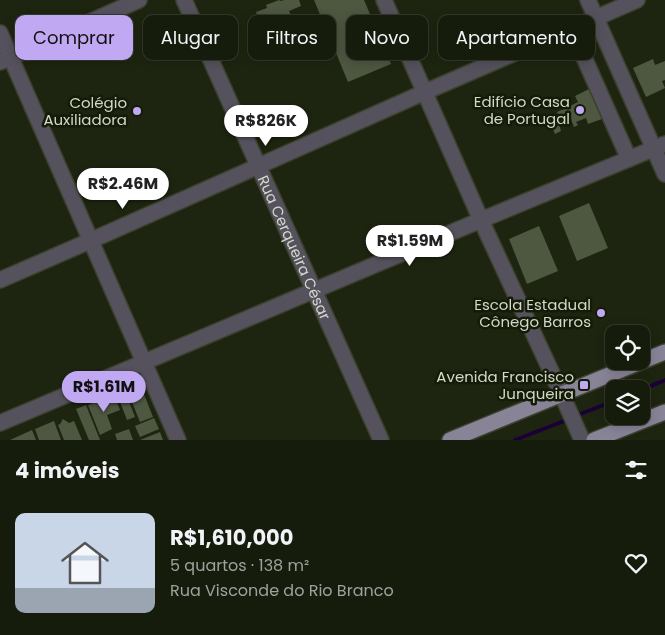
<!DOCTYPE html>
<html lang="pt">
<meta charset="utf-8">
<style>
body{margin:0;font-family:Poppins,sans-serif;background:#23291a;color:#f1f3f6;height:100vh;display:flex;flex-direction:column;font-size:19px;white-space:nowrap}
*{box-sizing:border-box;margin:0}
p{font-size:16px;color:#9ea19d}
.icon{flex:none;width:28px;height:28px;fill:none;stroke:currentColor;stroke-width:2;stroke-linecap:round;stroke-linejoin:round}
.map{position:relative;height:440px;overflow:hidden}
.sheet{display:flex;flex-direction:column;background:#161c0c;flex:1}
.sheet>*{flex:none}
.top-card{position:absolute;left:15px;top:15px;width:635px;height:45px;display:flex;gap:10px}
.controls{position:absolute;left:605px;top:325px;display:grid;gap:10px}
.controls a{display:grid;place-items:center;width:45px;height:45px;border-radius:10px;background:#161c0c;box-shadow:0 2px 12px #0003,0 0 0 1px #353a2d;font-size:25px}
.price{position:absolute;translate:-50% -42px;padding:0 11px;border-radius:18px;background:#fff;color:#222;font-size:16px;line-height:32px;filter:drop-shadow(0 1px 2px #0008)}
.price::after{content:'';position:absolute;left:50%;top:30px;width:15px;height:11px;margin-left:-8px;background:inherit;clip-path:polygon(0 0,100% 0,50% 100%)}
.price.selected{background:#c1a8f3;color:#111}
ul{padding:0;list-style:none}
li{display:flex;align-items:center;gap:15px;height:125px;padding:0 15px}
li span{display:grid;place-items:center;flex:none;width:140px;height:100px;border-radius:10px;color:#555}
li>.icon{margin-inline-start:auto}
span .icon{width:60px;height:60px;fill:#fffc;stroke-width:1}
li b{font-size:21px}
h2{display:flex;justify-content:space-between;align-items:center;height:60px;padding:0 15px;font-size:21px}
.pill{padding:0 18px;border-radius:10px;background:#161c0c;box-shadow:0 2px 12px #0003,0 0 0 1px #353a2d;font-size:18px;line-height:45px}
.pill.selected{background:#c1a8f3;color:#111}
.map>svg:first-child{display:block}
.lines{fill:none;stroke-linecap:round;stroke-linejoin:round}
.stream{stroke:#1b0038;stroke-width:4}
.building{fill:#4e5740}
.minor-casing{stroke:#3a422e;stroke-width:18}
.major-casing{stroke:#3a422e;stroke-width:18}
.minor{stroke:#56525d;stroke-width:15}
.major{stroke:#898398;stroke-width:15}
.poi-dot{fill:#c1a8f3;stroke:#141b07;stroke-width:2}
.labels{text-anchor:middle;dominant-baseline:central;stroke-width:5;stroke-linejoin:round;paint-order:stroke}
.poi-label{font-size:15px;fill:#d2d8ca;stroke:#141b07;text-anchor:end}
.street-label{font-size:15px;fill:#d2d8ca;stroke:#141b07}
</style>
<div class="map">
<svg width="665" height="440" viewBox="0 0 665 440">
<rect width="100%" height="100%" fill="#1d2510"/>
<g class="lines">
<g class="stream">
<polyline points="641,390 665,380"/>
<polyline points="575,416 614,401"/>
<polyline points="515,440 569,419"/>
</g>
</g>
<g class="building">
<polygon points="279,0 281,1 284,0 299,0 301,6 289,11 294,22 307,17 311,28 296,34 297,36 283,41 282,39 271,44 267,35 277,31 271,17 260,22 256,12 267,8 266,5"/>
<polygon points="314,0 364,0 391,64 348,82"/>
<polygon points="653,59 655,65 665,61 665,80 662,81 665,88 646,97 633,68"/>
<polygon points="589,89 602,119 588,124 586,118 576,122 578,125 574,127 571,119 559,124 561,131 555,134 547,116 553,114 555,118 559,117 557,112 566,108 564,106 569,104 570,106 578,102 575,96"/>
<polygon points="589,203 608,248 577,261 559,216"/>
<polygon points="539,226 558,271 527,284 509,239"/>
<polygon points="140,384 153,417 140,422 127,390"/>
<polygon points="125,391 135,417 127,420 117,394"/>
<polygon points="114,395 120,410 107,415 112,429 100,435 88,405"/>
<polygon points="86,405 100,440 89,440 76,409"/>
<polygon points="154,418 159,429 140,437 135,426"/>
<polygon points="63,419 69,423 74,421 82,440 64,440 58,425 60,424"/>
<polygon points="54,421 61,440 39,440 35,429"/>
<polygon points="129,429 133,440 117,440 115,434"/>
<polygon points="32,430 36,440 10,440"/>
<polygon points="160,432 163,440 140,440"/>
</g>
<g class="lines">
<g class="minor-casing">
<g id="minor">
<path id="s1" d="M184,0l197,440"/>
<polyline points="384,0 481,220 562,395 582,440"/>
<polyline points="588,0 665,174"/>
<polyline points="571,28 629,159"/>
<polyline points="0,33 178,440"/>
<polyline points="0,62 139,0"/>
<polyline points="0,280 92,240 425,92 637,0"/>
<polyline points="0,423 481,220 665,144"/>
</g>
</g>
<g class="major-casing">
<g id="major">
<polyline points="450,440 665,352"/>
<polyline points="594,440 665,412"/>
</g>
</g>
<use href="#minor" class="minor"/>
<use href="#major" class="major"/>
</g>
<g class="poi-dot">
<circle cx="580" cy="110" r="5"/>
<circle cx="137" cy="111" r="5"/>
<circle cx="601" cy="313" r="5"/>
<rect x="579" y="380" width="10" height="10" rx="2.5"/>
</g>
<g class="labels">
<g class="poi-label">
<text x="570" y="101">Edifício Casa<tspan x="570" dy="17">de Portugal</tspan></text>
<text x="127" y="102">Colégio<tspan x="127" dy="17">Auxiliadora</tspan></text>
<text x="591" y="304">Escola Estadual<tspan x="591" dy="17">Cônego Barros</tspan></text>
<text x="574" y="376">Avenida Francisco<tspan x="574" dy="17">Junqueira</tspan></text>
</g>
<g class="street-label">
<text stroke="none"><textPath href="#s1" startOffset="271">Rua Cerqueira César</textPath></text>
</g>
</g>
</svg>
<div class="controls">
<a><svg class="icon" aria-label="locate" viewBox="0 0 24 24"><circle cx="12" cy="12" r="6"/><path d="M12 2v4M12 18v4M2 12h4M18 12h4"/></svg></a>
<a><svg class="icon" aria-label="layers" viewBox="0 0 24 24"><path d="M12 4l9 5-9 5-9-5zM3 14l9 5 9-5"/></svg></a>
</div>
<b class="price" style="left:266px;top:147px">R$826K</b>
<b class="price" style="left:123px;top:210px">R$2.46M</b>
<b class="price" style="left:410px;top:267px">R$1.59M</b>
<b class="price selected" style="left:104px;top:413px">R$1.61M</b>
<div class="top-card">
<a class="pill selected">Comprar</a>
<a class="pill">Alugar</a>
<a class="pill">Filtros</a>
<a class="pill">Novo</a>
<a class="pill">Apartamento</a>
</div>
</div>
<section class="sheet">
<h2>4 imóveis<svg class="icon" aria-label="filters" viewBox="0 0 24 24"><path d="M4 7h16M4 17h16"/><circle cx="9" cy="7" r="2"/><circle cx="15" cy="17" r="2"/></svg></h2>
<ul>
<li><span style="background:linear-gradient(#c9d6e8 75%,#9aa5b1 0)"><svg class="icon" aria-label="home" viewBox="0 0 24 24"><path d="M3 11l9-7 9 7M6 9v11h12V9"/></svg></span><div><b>R$1,610,000</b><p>5 quartos · 138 m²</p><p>Rua Visconde do Rio Branco</p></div><svg class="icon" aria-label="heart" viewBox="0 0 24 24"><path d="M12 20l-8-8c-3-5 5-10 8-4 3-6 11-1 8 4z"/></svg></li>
</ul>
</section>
